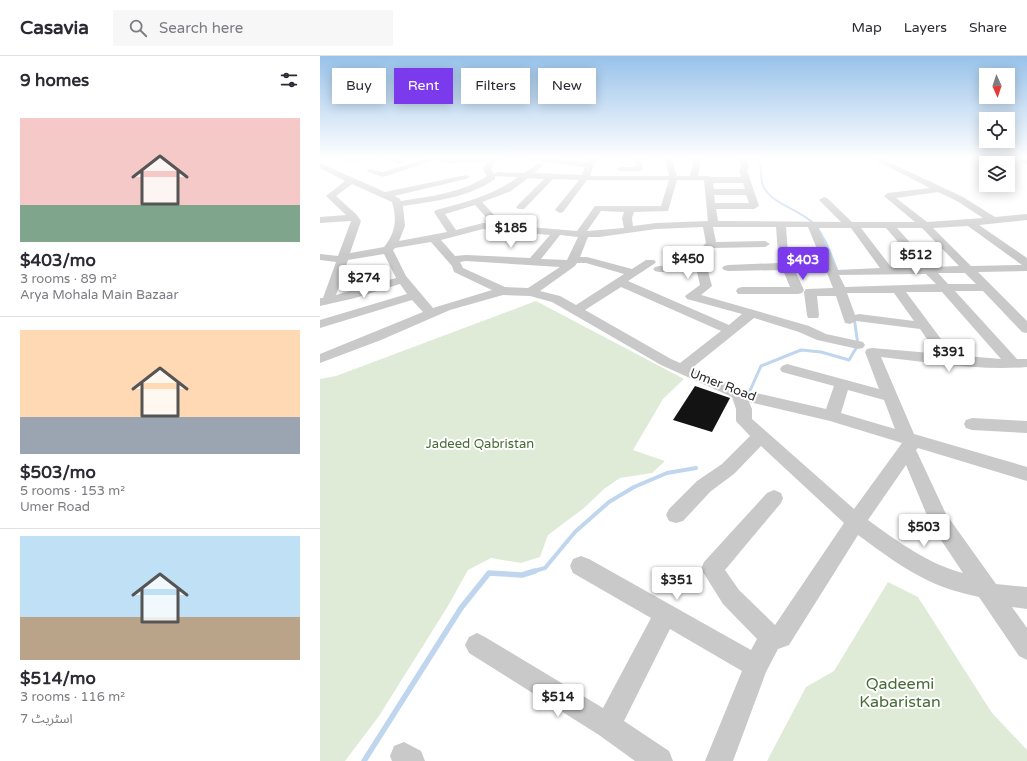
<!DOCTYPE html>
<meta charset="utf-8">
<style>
body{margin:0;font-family:"Varela Round","Noto Sans Arabic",sans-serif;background:#f7f7f7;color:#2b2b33;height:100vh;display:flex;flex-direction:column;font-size:15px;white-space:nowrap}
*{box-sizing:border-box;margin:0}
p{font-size:13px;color:#7c7c81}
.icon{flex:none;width:22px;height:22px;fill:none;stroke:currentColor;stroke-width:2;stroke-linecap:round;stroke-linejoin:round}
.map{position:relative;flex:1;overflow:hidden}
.sheet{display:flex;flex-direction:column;background:#fff;width:320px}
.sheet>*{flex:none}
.hud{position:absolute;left:12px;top:12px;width:380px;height:36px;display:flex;gap:8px}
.needle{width:26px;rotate:177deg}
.buttons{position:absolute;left:659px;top:12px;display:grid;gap:8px}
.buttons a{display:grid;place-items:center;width:36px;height:36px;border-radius:0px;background:#fff;box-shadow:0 2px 10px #0003;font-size:20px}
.price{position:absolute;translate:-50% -34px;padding:0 9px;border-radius:4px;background:#fff;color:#222;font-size:13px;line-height:26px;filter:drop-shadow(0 1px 2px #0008)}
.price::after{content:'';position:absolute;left:50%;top:24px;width:12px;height:9px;margin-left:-6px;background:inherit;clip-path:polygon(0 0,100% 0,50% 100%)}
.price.selected{background:#7c3aed;color:#fff}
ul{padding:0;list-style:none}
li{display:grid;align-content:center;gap:8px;height:212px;padding:0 20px}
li+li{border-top:1px solid #e1e1e2}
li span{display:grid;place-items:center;height:124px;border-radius:0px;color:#555}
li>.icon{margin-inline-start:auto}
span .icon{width:72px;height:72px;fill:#fffc;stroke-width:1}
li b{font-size:17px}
h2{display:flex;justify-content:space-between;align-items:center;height:48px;padding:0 20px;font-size:17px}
.pill{padding:0 14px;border-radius:0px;background:#fff;box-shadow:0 2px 10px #0003;font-size:14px;line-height:36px}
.pill.selected{background:#7c3aed;color:#fff}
header{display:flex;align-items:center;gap:24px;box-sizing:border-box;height:56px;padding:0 20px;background:#fff;border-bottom:1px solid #e1e1e2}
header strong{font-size:19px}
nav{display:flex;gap:22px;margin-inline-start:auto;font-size:14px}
.search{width:280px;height:36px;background:#f7f7f7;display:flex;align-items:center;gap:10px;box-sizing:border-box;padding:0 14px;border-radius:0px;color:#7c7c81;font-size:15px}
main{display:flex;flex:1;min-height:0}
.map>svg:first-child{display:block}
.green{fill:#dfebd7}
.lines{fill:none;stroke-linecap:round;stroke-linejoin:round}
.stream-far4{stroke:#c0d6ee;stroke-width:2}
.stream-far3{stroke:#c0d6ee;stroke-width:2.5}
.stream-far2{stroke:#c0d6ee;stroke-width:3}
.stream-far1{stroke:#c0d6ee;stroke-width:4}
.stream{stroke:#c0d6ee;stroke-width:5.5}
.building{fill:#131313}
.minor{fill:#c9c9c9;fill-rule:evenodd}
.major{fill:#a4a4a4;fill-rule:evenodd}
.labels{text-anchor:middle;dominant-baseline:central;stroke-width:4;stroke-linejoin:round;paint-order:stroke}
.street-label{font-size:13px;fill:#2c2c2c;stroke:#fff}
.park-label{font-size:13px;fill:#476b35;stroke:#fff}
.near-park-label{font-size:16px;fill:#476b35;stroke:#fff}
</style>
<header>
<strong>Casavia</strong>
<div class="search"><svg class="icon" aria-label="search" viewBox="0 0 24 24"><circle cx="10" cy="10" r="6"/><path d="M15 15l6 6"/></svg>Search here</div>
<nav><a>Map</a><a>Layers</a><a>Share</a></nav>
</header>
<main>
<section class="sheet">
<h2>9 homes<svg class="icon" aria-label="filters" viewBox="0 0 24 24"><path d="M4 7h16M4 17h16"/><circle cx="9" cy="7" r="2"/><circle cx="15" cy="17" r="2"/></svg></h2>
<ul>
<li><span style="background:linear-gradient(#f6c9c9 70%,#7fa58c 0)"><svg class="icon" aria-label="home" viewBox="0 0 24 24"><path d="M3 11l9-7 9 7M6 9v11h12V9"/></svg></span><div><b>$403/mo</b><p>3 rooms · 89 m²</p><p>Arya Mohala Main Bazaar</p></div></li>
<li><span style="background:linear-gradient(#ffd9b3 70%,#9aa5b1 0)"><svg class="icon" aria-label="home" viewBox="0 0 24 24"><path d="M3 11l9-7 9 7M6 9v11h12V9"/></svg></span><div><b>$503/mo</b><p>5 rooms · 153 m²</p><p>Umer Road</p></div></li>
<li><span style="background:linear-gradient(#bfe0f5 65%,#b9a48a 0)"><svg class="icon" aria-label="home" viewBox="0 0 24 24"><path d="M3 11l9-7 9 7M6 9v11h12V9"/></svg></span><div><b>$514/mo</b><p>3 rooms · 116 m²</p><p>اسٹریٹ 7</p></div></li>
</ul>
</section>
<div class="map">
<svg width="707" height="705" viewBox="0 0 707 705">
<rect width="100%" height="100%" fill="#fff"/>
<g class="green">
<polygon points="216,245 364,323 343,343 313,394 345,405 332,417 300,422 284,433 264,452 228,479 220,501 201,507 171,502 148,514 128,550 59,660 25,705 0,705 0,323 16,320"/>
<polygon points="568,526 598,541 672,657 707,694 707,705 447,705 486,631 514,615"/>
</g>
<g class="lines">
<path class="stream-far4" d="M438,102c5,10 1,21 6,30 11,18 38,22 51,37"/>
<polyline class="stream-far3" points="495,168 506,187 517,214"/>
<polyline class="stream-far2" points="428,339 441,310 481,294 501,296 529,304 538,289 534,261"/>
<polyline class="stream-far1" points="211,516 225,512 255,476 289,446 314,431 347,417 376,412"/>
<polyline class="stream" points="44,705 141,552 169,517 202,519 215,515"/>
</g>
<polygon class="building" points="375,330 410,342 392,376 353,364"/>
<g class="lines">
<g class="minor">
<polygon points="26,102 54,102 50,104 29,106 26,106"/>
<polygon points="63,102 74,102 85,106 81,108"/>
<path d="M109,102h69l1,2 -5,2 -3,7 3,5 4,-2 26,1 15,-10 4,2 -9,8 48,2 3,-8 -56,-7 -4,-2h20l42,4 5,-4h7l-5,7 -4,11h79l-4,-18h6l6,18h13l4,-18h7l-3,18h10l4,1h29l-2,-7 2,-3 -2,-9h7l3,9 -2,3 12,36 -5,3h-38l2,12 123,1 -22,-22 5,-3 3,1 25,24h63l-31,-26 4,-3 42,-5 -59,-30h9l83,39 32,20 32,-3v6l-48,5 48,33v13l-49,1 49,49v12l-5,-1 -39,-41h-28l62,68h10v8c-48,4 -98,-5 -146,-10l33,77 113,33v14l-109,-33 -2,2 30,64 50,70 31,3v22l-15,-2 15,21v32l-8,-4 -40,-59c-17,-4 -34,-8 -50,-16 -25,-12 -48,-29 -71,-46l-69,110 -11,4 -12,23 -33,89h-28l37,-90 -72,-42 -46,92 45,30 4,10h-38l-36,-26 -130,-82 -4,-8 4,-8 8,-4 8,4 118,71 48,-90 -78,-45 -3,-7 3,-7 8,-3 8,3 162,91 6,-11 -34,-35 -22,-35 3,-7 63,-69 7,-3 7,3 2,5 -2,5 -56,67 14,20 36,35 69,-102 -83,-77 -27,28 -23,17 -28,30 -7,2 -7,-2 -3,-6 3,-6 28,-28 25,-17 28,-28 -14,-15v-12l-4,-12 -71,-32 -109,-63 -22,-6 -27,-1 -53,15 -69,30 -61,23v-9l103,-42 -11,-12 -92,28v-8l87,-26 -7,-10 -45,14 -35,8v-8h3l13,-36 -16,-2v-6l18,2 13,-35 -31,2v-6l26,-2 -20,-19 19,-15 -25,-13v-5l65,29 81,-17 4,2 -4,2 -72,17 5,2 2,3c30,-5 61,-8 86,-25l-4,-7 4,-7 -40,1 -12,-3 -52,17 -17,-6 4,-2 13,3zM175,120l23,1c-24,18 -54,26 -82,33l-2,2 13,20 -48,9 6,-15 -2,-20c32,-5 65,-8 92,-27zM208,122l16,1 -28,28 2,2h6l29,-30 26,1 -24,30 5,3 3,-1 24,-32h82l-8,26h-66l-18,25 -94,-8 -27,7 -11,-16 30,-9 11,12h6l2,-2 -12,-13 29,-11zM357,124h27l4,41 -52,2 -23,3 -1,-8 2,-6 34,-1zM393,127h30l2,6h-31zM32,128l40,18c5,17 4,30 -8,45l-34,6 11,-32 -5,-7 -20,-18zM618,136l19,9 26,17 -56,4 -31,-24zM394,139h32l3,8h-34zM281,155l23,1 -2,6 2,10 -37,3zM648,170l54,39 -51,1 -38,-38zM383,171l3,16 -9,9 -1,13 -37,1 -4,1 -2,2 2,2 4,1h38l3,13 -15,11 2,3 55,15 -13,11 -101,-44 26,-17 2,-2 -2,-2h-8l-14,9 -45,-12h-7l8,-20h11l57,-8zM393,171h63l2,26 2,10 -52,2 -4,1 -2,2 2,2 4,1 55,-1 7,17h-48l-4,1 -2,3 2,3h60l4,-1 2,-3 -8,-17h31l6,15 -27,1 -2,3 3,23 1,3h10l1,-3 -2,-19h19l9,27 5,1 6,-3 64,8 9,13 5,1 5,-1 2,-3 -35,-47h36l59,67 -129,-11 -5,1 -2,3 14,37 -92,-25 -5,2 -2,3 2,3 52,14 -8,23 -83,-19 -51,-22 62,-50 45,14 18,8 41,9 5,-1 2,-3 -2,-3 -37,-8 -17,-8 -108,-31 11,-9c-3,-12 -10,-29 0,-38l53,-1 5,-3 -5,-3 -49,1zM466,171h22l16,39h-31l-5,-13zM498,172h33l29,40 -43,2zM541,172h25l34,39h-29zM577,172h25l37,38 -27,1zM163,173l67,6 -20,23 -64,-3 -11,1 -14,-16zM240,179l18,2 -11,23 -26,-1zM111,186l21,24 2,6 38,18 -59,18 -27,-32 -13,-26 2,-2zM64,198l12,24 -60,17 12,-35zM146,205l94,6 -32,21 -23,-1 -42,-19 -3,-6zM257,207h9l38,11 -48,31 -16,-9 -20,-5 35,-25zM618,217h27l11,11h-28zM606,218l10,10 -91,3 -6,-12zM301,231l100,44 -41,32 -9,-4 -86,-49zM527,237h47l20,28 -55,-7 -4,1zM528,334l36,10 11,29 -54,-16zM429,346l81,19 72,22 -48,66 -102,-90v-10zM586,409l25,60 32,48c-35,-9 -66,-32 -95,-53z"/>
<polygon points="316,102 323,102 322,115 301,115 297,113 301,111 315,111"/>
<polygon points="652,362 707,365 707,377 652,374 646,372 644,368 646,364"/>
<polygon points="84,686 101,695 105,705 72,705 70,700 74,690"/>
</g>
<polygon class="major" points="696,102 707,102 707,108"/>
</g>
<linearGradient id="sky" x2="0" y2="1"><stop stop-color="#98c2ea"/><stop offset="0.51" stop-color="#fff"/><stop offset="1" stop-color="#fff" stop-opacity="0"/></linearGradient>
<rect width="707" height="200" fill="url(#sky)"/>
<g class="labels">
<g class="street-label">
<text transform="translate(403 329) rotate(21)">Umer Road</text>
</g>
<g class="park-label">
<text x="160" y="388">Jadeed Qabristan</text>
</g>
<g class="near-park-label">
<text x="580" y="628">Qadeemi<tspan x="580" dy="18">Kabaristan</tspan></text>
</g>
</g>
</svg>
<div class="buttons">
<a><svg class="needle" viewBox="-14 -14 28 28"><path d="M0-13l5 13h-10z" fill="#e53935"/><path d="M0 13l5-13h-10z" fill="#7c7c81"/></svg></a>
<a><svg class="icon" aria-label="locate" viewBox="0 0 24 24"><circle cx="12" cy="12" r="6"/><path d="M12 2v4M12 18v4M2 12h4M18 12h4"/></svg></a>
<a><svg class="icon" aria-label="layers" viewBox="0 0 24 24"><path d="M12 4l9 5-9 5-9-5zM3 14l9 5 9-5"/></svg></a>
</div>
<b class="price" style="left:191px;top:193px">$185</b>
<b class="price" style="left:596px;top:220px">$512</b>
<b class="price" style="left:368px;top:224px">$450</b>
<b class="price selected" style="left:483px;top:225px">$403</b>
<b class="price" style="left:44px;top:243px">$274</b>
<b class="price" style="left:629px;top:317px">$391</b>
<b class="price" style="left:604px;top:492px">$503</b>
<b class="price" style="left:357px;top:545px">$351</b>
<b class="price" style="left:238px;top:662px">$514</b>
<div class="hud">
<a class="pill">Buy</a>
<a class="pill selected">Rent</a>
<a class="pill">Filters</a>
<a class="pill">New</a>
</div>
</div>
</main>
